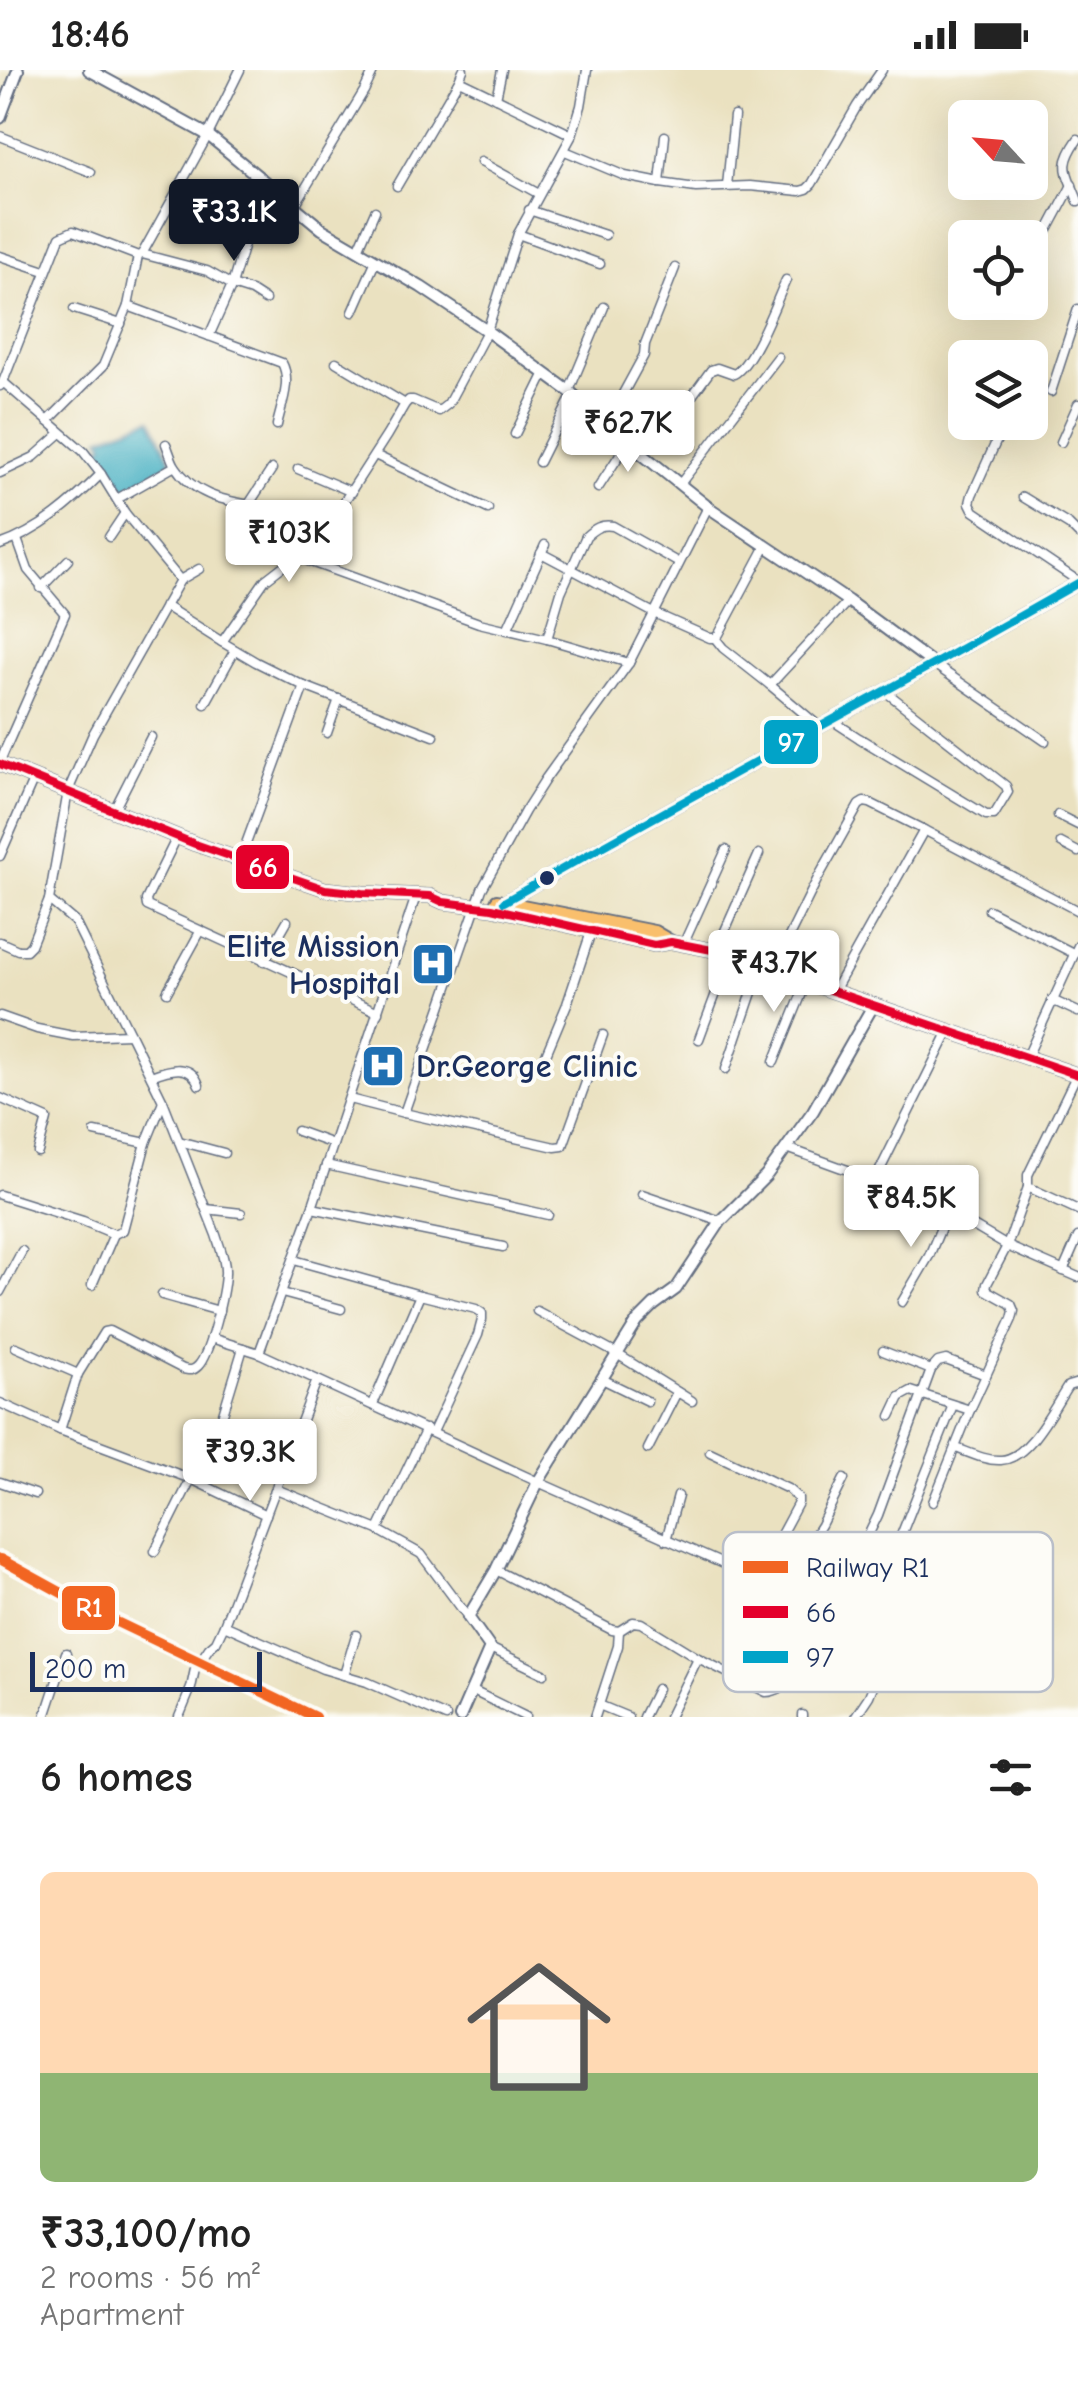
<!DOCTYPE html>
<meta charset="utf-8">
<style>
body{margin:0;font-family:"Comic Neue",sans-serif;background:#f6f6f6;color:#222;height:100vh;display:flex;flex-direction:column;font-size:38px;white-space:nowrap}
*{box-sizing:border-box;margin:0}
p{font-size:32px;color:#767676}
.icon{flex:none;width:55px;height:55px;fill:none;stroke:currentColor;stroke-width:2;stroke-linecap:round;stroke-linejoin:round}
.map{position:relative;height:1647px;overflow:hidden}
.side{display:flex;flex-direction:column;background:#fff;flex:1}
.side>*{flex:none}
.needle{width:65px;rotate:296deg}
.fabs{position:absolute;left:948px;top:30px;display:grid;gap:20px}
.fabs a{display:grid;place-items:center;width:100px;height:100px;border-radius:15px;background:#fff;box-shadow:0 10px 40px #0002;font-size:50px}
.scale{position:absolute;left:30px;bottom:25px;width:232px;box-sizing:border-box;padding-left:10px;border:5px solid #1b2f5e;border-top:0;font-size:28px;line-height:35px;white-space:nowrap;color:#1b2f5e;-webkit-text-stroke:8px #fdfcf7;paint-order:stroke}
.price{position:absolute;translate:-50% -85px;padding:0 22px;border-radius:10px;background:#fff;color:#222;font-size:32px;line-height:65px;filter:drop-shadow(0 2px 5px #0008)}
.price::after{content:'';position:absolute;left:50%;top:60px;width:30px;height:22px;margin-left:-15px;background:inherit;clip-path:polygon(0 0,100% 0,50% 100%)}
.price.active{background:#111827;color:#fff}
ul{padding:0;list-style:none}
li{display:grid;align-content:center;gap:20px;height:530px;padding:0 40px}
li span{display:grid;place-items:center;height:310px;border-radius:15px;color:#555}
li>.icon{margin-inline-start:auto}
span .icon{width:180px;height:180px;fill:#fffc;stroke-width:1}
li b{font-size:42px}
h2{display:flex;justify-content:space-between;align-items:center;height:120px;padding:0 40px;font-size:42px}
.status{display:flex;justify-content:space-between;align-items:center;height:70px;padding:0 50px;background:#fff;direction:ltr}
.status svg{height:28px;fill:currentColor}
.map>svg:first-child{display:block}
.water{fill:#43aec1;stroke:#2f6e90;stroke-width:2.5}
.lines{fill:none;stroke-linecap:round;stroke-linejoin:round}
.minor-casing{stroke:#636d80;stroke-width:11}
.tertiary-casing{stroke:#636d80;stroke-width:14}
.secondary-casing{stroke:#636d80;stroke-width:15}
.primary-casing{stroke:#636d80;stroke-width:16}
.minor{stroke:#fff;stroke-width:8}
.tertiary{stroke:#fff;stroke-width:10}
.secondary{stroke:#fde5c5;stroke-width:11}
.primary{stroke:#f9bf6d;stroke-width:12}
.bus-1-casing{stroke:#fdfcf7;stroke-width:15}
.bus-2-casing{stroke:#fdfcf7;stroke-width:15}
.bus-1{stroke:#e4002b;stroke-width:8}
.bus-2{stroke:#01a3c8;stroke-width:8}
.rail-1-casing{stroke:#fdfcf7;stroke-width:18}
.rail-1{stroke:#f26522;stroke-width:10}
.bus-dot{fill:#1b2f5e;stroke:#fdfcf7;stroke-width:4}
.labels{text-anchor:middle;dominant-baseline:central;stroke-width:8;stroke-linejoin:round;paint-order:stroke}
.poi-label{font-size:32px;font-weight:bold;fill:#1b2f5e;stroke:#fdfcf7;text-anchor:end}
.key{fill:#fdfcf7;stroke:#b9bec9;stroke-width:2.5}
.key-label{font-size:28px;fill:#1b2f5e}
.line-badge{stroke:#fdfcf7;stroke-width:4}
.badge-label{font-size:28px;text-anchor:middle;font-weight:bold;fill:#fff}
</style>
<div class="status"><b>18:46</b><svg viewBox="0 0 49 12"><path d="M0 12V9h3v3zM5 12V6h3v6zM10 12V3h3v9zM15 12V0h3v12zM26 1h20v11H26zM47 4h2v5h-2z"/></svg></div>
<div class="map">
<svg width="1078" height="1647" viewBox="0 0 1078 1647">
<rect width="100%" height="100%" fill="#fdfcf7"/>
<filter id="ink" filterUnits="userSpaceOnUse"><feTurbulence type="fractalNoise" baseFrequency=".01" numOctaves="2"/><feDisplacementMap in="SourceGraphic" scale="20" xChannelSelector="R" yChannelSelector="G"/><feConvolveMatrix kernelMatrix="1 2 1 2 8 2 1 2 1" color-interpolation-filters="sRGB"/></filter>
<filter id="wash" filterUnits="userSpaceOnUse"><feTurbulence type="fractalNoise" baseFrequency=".0048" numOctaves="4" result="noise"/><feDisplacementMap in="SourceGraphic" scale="40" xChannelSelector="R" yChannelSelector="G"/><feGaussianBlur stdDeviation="2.25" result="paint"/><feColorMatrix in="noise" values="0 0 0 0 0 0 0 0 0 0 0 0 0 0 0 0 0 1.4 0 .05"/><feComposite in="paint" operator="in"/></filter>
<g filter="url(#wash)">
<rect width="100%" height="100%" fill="#eae1c0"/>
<polygon class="water" points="151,349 172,393 125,420 98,379 105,375 101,368"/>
</g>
<g filter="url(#ink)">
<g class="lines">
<g class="minor-casing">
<g id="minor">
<polyline points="463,0 459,10 572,65"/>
<polyline points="496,28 502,0"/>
<polyline points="0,66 91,102"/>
<path d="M1078,69c-20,29 -11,32 0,62"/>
<polyline points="565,81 625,106 660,113 696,118 750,116 800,121 807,119 812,114 857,36 882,0"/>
<polyline points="481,92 539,124"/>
<polyline points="660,113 665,66"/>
<polyline points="397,116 459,10"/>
<polyline points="727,116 734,46"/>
<polyline points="262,129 252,147 232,215 251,221 265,230"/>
<polyline points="294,137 364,21 374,0"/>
<polyline points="529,140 605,165"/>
<polyline points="518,164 600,194"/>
<polyline points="358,180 375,141"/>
<polyline points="142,184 207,201 232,215 209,266"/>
<polyline points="0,186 45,201"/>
<path d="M138,186l-10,50 154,57c10,18 -1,43 -5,62"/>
<polyline points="1032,190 1072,115"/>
<polyline points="74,239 121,254"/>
<polyline points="353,242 376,190"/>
<polyline points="336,292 405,334"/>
<polyline points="3,312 60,167 73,161 138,186 142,184 208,65 240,0"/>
<path d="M0,316l3,-4 80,69 18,23c-29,29 -61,57 -101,71"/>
<polyline points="569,321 604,237"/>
<polyline points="1051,322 1078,239"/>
<polyline points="48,351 103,296 128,236"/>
<polyline points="1005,352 972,425 970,433 974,441 1078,511"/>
<polyline points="607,353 644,285 645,274 675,198"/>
<polyline points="515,364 544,305"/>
<polyline points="1061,372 1078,334"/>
<path d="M166,374c3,7 5,15 9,22 35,55 107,24 147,70"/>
<path d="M637,380l26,-49 15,7 6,-1 27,-37 6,-2 17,6c19,-10 42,-72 52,-94"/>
<polyline points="375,385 488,439"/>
<polyline points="539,392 573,324"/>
<polyline points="298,399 352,422"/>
<polyline points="0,403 34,387 61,363"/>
<polyline points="680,414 778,287"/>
<polyline points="598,418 628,372"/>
<polyline points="1023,427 1069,455 1078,464"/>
<polyline points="117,429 175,396"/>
<polyline points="249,434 272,399"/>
<polyline points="109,467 125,443"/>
<polyline points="541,483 654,543 710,568 715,568 719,564 766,476"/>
<polyline points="297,487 479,553 547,569 629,593"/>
<polyline points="180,510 199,499"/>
<polyline points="41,518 68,490"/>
<polyline points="165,536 222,572"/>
<polyline points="507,560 545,475"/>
<polyline points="715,568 723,578 770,615"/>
<path d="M547,569l14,-47 25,-56c9,-8 15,-12 27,-10l66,37"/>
<polyline points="935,595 1045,671"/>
<polyline points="304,616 434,666"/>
<polyline points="205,634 235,580"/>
<polyline points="833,651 859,668 986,745 994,745 1008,722 1006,716 886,622"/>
<polyline points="820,657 770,615 848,531"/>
<polyline points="327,663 339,629"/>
<polyline points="0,691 65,544 28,500 17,469"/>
<polyline points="114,740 151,667"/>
<polyline points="1058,745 1078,755"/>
<polyline points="177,767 146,830 147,836 378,942"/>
<polyline points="1061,773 1078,782"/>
<polyline points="0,786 34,708"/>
<polyline points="240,790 304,616 256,592 222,572 265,510 322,466 387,365 405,334 409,330 413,330 439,341 448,334 487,261 518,164 572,65 581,36 587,0"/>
<polyline points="989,840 1075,884"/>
<polyline points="0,872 18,880 26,880 31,875 49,830"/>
<polyline points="683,875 726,780"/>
<polyline points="716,881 759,784"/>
<polyline points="264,891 287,851"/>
<polyline points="773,899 818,808 859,735 864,732 870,733 924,760"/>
<polyline points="834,921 924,760 1078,841"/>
<polyline points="167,922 200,862"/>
<polyline points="1052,930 1078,942"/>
<polyline points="0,946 37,959 73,966 130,964"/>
<polyline points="699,969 730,886"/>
<polyline points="1027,987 1078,876"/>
<polyline points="774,992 807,911"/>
<polyline points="542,994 567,934 592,859"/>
<polyline points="726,999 761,896"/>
<path d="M151,1006c18,-7 40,-14 48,9"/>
<polyline points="0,1028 47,1049 38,1082"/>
<polyline points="349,1029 404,1043 482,819 525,741 546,708 629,593 708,437"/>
<polyline points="404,1043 555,1077 563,1076 603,965"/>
<polyline points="297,1061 333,1074"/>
<polyline points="95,1062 146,1073"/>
<polyline points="179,1071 224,1083"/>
<polyline points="787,1078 875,1110 949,961"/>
<polyline points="326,1095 548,1145"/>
<polyline points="875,1110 948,1141 1007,1176 1078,1207"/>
<polyline points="1028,1117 1028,1105 1077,1004"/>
<polyline points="642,1124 721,1151"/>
<polyline points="0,1125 83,1151 114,1164 92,1215"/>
<polyline points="312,1138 503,1177"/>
<polyline points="206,1139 241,1143"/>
<polyline points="114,1164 123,1160 146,1073 163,1031"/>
<polyline points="294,1190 420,1225"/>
<polyline points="1063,1201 1078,1167"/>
<polyline points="0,1222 22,1181"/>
<polyline points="282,1223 341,1239"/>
<polyline points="162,1225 219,1241"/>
<polyline points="902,1232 929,1186 948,1141"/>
<polyline points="537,1241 617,1284 692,1331"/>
<polyline points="211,1268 259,1283 312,1138 416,826"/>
<polyline points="16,1277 78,1304"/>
<polyline points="883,1281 931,1300"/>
<path d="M259,1283l279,129 219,97 78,49c-16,21 -41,63 -69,64l-68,-34 -57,-35 -8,-1 -14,9 -7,-1 -116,-60"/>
<polyline points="602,1309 647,1331"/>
<path d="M0,1333l60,27 18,-56 26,-42 5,-1 74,38c6,1 9,3 15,-3 12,-12 26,-73 27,-92 1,-13 -5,-26 -9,-39l-53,-134 -88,-179 -26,-22 19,-109 25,-57 87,-154 -55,-67 -24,-39"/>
<polyline points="373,1334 420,1225 476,1239 482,1243 482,1250 478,1265 433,1362"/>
<polyline points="891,1346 900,1327 911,1321 970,1340"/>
<polyline points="60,1360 191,1409 266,1445"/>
<path d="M956,1378c14,5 30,13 45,12 28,-1 53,-53 67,-74l10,-3"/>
<polyline points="648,1379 677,1322"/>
<polyline points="710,1382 788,1419 798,1428 798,1433 757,1509"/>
<polyline points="0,1412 35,1424"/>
<polyline points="276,1419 378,1460 421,1484 468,1547"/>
<polyline points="933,1432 970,1340 1012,1249 1014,1241 1011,1234 986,1220 987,1214 1007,1176 1028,1117 1078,1140"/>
<polyline points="378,1460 426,1359"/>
<polyline points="666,1470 678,1426"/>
<polyline points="863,1476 878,1445 931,1300 938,1292 946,1290 986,1305"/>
<polyline points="155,1481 222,1347 243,1278"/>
<polyline points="892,1488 953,1335"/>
<polyline points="779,1522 821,1455 844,1409"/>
<path d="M814,1545l49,-69c26,10 58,23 78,44l-5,14 -53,43"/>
<polyline points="224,1555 323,1599 367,1612 446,1647"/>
<path d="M835,1558c19,4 42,7 51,26l-17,42 -14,21"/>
<polyline points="490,1578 544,1604"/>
<polyline points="344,1605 356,1565"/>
<polyline points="471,1620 526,1647"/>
<polyline points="599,1635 628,1647"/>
<polyline points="45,1647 66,1583"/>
<polyline points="179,1647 191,1618 195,1599 209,1578 216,1572 224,1555 317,1310"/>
<polyline points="595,1647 618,1576 619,1561"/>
<polyline points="643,1647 657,1619"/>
<polyline points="669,1647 698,1588"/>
<polyline points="802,1647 802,1645"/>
</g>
</g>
<g class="tertiary-casing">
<g id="tertiary">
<polyline points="89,0 208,65 322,159 421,217 487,261 569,321 637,380 708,437 848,531 935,595"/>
<polyline points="0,48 18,0"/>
<polyline points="460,1647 490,1578 468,1547 496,1500 538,1412 637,1252 654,1235 676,1219 721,1151 766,1106 813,1041 874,934"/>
</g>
</g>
<g class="secondary-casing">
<path id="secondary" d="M504,832c190,-109 384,-210 574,-319"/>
</g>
<g class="primary-casing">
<g id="primary">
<polyline points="0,694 195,774 325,819 363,823 430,826 443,832 492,838 654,875 671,872 712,880 1078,1005"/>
<polyline points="497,831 654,862 671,872"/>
</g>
</g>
<use href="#minor" class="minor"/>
<use href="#tertiary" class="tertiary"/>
<use href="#secondary" class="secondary"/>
<use href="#primary" class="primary"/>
<g class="bus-1-casing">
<polyline id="bus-1" points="0,694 195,774 325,819 363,823 430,826 443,832 492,838 654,875 671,872 712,880 1078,1005"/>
</g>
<g class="bus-2-casing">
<path id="bus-2" d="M504,832c190,-109 384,-210 574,-319"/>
</g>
<use href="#bus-1" class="bus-1"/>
<use href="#bus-2" class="bus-2"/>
<g class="rail-1-casing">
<polyline id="rail-1" points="0,1489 102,1545 315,1647"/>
</g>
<use href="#rail-1" class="rail-1"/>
</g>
</g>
<defs>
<g id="hospital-square" transform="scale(2.25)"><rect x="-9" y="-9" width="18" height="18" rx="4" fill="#1f6fb2" stroke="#fdfcf7"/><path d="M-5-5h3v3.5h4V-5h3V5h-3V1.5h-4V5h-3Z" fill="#fff"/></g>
</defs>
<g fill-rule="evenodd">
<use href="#hospital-square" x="433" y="894"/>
<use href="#hospital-square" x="383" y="996"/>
</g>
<circle class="bus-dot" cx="547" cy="808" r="9"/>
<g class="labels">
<g class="poi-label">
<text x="400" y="876">Elite Mission<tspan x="400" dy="37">Hospital</tspan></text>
<text x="416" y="996" text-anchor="start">Dr.George Clinic</text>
</g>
</g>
<rect x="723" y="1462" width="330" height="160" rx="15" class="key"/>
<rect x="743" y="1491" width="45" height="12" fill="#f26522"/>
<rect x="743" y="1536" width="45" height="12" fill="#e4002b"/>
<rect x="743" y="1581" width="45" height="12" fill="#01a3c8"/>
<g class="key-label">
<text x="806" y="1507">Railway R1</text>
<text x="806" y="1552">66</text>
<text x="806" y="1597">97</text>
</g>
<g class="line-badge">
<rect x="762" y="648" width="58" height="48" rx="10" fill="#01a3c8"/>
<rect x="234" y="773" width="57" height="48" rx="10" fill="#e4002b"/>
<rect x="60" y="1514" width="57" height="48" rx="10" fill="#f26522"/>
</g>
<g class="badge-label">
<text x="791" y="682">97</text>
<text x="263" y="807">66</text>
<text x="89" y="1547">R1</text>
</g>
</svg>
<div class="fabs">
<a><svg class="needle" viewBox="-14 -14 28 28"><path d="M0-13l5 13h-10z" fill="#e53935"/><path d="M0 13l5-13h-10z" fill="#767676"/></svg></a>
<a><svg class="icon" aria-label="locate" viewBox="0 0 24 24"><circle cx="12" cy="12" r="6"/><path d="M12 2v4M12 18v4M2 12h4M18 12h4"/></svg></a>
<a><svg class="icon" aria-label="layers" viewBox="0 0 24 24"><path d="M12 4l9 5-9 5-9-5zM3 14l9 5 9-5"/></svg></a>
</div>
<div class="scale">200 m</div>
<b class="price active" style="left:234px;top:194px">₹33.1K</b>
<b class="price" style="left:628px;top:405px">₹62.7K</b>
<b class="price" style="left:289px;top:515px">₹103K</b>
<b class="price" style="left:774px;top:945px">₹43.7K</b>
<b class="price" style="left:911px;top:1180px">₹84.5K</b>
<b class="price" style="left:250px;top:1434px">₹39.3K</b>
</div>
<section class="side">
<h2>6 homes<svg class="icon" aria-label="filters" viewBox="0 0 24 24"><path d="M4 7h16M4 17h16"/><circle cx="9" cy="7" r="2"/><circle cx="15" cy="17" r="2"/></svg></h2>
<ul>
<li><span style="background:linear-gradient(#ffd9b3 65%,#8fb573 0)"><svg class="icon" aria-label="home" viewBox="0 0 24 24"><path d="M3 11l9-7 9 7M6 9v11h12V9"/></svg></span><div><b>₹33,100/mo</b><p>2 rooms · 56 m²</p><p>Apartment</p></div></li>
</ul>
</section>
